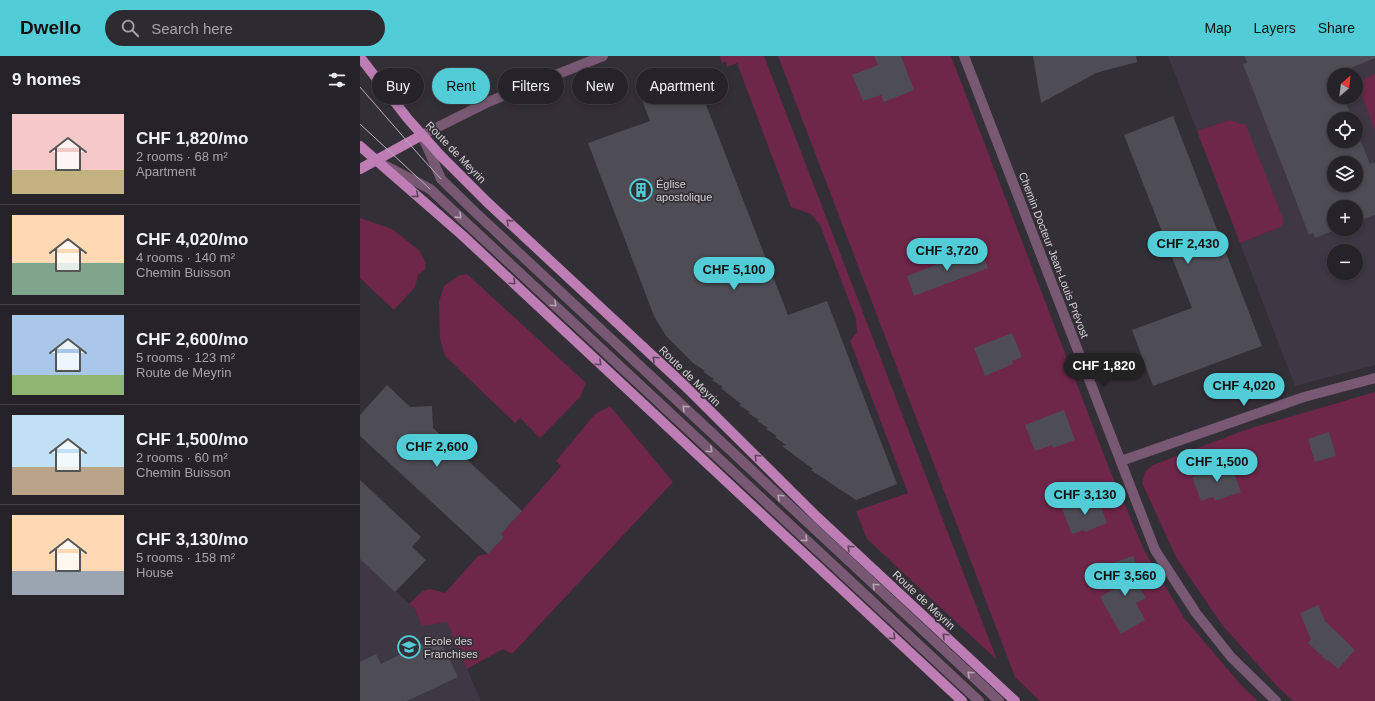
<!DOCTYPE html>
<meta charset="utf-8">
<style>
body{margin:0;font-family:Helvetica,sans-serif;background:#2e2b30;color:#f1f3f6;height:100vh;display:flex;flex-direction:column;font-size:15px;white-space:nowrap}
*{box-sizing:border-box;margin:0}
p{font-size:13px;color:#a4a4a8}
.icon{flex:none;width:22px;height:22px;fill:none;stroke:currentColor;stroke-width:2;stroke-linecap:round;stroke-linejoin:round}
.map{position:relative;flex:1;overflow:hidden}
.sheet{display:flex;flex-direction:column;background:#262328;width:360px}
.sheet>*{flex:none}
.top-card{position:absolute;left:12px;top:12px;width:380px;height:36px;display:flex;gap:8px}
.needle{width:26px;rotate:28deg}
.buttons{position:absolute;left:967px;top:12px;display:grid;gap:8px}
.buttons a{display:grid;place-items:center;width:36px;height:36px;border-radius:50%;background:#262328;box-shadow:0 2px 6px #0003,0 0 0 1px #424045;font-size:20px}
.price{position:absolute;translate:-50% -34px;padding:0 9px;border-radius:14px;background:#52ccd6;color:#111;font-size:13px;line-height:26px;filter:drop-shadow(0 1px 2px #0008)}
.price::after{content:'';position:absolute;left:50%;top:24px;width:12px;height:9px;margin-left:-6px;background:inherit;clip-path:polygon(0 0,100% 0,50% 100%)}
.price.on{background:#222;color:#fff}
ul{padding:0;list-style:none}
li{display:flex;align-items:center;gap:12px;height:100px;padding:0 12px}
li+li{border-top:1px solid #424045}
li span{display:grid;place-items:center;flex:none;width:112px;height:80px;border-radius:0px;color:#555}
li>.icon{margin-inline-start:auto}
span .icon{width:48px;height:48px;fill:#fffc;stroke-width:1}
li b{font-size:17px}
h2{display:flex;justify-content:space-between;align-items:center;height:48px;padding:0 12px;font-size:17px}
.tag{padding:0 14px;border-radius:18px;background:#262328;box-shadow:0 2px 6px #0003,0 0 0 1px #424045;font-size:14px;line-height:36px}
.tag.on{background:#52ccd6;color:#111}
header{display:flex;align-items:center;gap:24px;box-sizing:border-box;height:56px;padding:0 20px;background:#52ccd6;color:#111}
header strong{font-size:19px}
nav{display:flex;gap:22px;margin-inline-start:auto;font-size:14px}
.search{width:280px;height:36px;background:#2e2b30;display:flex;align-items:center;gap:10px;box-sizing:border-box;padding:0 14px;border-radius:22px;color:#a4a4a8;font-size:15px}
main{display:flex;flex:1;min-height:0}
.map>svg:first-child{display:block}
.built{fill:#3e3744;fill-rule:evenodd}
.green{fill:#6e2649}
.building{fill:#4e4d55;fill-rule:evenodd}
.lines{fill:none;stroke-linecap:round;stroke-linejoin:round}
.minor{stroke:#785873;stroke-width:10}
.major{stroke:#be7db4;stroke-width:10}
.tram{stroke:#b6b3b8;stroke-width:1}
.oneway{stroke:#5d465c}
.oneway2{stroke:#b4a7b3}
.labels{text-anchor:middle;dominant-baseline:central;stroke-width:3.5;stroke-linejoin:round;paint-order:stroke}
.street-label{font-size:11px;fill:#d4d2d6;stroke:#332f36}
.poi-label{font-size:11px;fill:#d4d2d6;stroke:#332f36;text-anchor:start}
</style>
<header>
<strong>Dwello</strong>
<div class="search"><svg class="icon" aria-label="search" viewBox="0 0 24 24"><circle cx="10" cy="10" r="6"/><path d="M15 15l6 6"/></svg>Search here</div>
<nav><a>Map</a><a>Layers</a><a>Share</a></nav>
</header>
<main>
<section class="sheet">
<h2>9 homes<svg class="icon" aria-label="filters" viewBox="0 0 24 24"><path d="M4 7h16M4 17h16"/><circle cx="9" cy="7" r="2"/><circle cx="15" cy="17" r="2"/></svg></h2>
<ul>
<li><span style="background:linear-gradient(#f6c9c9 70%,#c2b280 0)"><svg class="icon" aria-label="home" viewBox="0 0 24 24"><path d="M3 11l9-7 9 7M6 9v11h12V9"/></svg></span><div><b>CHF 1,820/mo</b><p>2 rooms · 68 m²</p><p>Apartment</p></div></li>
<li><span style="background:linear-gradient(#ffd9b3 60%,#7fa58c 0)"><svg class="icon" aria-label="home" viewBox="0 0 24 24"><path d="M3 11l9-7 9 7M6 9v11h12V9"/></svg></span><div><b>CHF 4,020/mo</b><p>4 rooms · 140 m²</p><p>Chemin Buisson</p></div></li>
<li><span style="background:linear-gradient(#a9c7e8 75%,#8fb573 0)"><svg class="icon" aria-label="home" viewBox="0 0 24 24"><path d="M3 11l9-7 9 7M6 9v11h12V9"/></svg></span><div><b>CHF 2,600/mo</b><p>5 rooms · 123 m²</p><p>Route de Meyrin</p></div></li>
<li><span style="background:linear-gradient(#bfe0f5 65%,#b9a48a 0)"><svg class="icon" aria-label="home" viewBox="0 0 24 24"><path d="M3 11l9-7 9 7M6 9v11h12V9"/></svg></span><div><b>CHF 1,500/mo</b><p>2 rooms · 60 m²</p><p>Chemin Buisson</p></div></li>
<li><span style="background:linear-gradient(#ffd9b3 70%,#9aa5b1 0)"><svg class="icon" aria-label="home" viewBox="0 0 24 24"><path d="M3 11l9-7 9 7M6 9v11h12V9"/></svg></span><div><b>CHF 3,130/mo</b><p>5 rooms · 158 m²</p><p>House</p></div></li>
</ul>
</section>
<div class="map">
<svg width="1015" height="645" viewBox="0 0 1015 645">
<rect width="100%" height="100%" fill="#332f36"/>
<g class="built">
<path d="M808,0h207v309l-80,21 -55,-143 41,-16 -52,-107 -32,11zM974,19h22v22h-22zM974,63h22v22h-22zM974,107h22v22h-22zM974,151h22v22h-22zM974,195h22v22h-22z"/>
<polygon points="0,503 54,552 59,564 87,566 121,645 0,645"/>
</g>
<g class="green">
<polygon points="360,0 404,0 637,604 507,483 496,455 548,437 490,285 497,276 496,263 460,169 451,158 431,151 377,7 367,11 366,6 362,7"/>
<polygon points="418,0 591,0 749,412 785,496 824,562 881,629 898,645 680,645 655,621"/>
<polygon points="1015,18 1015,75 997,26"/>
<polygon points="869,64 886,69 924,165 921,171 880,187 837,75"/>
<polygon points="0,162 32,173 59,194 66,207 65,214 58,219 55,231 34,254 0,222"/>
<polygon points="107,218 226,327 220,341 180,382 160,362 155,367 85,300 80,283 79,245 84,230 98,220"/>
<polygon points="1015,336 1015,645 933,645 916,629 863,570 817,503 782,427 785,416 793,409 885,374"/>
<path d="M250,350l63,76 -161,172 -9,-5 -36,20 -20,-47 -25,4 -8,-18 -5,-4c15,-15 15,-18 36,-11l33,-37 10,-2 16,-17 -4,-5 6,-3 55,-63 -5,-5 39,-47z"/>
</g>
<g class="building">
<polygon points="514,0 541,0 554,34 524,46 521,39 503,45 492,19 518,9"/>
<polygon points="673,0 776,0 777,6 736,17 681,47"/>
<path d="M885,0h130v2l-41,17v22h10l8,22h-18v22h22v-12l14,35 5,-2v53l-19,7v-15h-22v22h4l-23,9 -2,-5 -4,2 -66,-171 4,-1zM974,107h22v22h-22z"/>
<polygon points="334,18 428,259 467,245 537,428 496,444 451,414 453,413 422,390 426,389 415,381 417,380 406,373 408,372 397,365 399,364 388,357 390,356 379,349 381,348 361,332 363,331 352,324 354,323 343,316 345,315 333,307 306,280 294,260 228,87 290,65 280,39"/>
<polygon points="813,60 902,290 793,330 772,274 832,252 764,79"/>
<polygon points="620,192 628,212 554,240 547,220"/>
<polygon points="652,277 662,301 652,305 653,308 625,320 614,292"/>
<polygon points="27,329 50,351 72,350 73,372 162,455 141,478 144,481 128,498 0,380 0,359"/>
<polygon points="704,354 715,384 693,392 692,389 675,395 665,369"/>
<polygon points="969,376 976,400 955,406 948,383"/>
<polygon points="870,407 881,436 855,445 853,441 841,445 832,421"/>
<polygon points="0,424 61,481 52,491 66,504 35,536 0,503"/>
<polygon points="737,440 747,467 725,476 724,474 712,478 702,453"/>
<polygon points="773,500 780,518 772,523 774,522 786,542 776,547 785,564 761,578 740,541 761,529 753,507"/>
<polygon points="958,549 965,565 995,594 978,613 968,604 967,605 948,587 951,584 940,557"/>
<polygon points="78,580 98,621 47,645 0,645 0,606 16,598 21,608"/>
</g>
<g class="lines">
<g class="minor">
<polyline points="243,0 128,46 62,79 81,123 115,156 639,645"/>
<polyline points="604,0 795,494 836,557 871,601 916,645"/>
<polyline points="24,109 70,133 619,645"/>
<polyline points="761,405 944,341 1015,322"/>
</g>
<g class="major">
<polyline points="0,1 48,63 81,100 127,146 324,329 457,461 655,645"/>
<polyline points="0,90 102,179 602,645"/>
<polyline points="0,113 62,79"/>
</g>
<g class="tram">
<polyline points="0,31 60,100 81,123"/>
<polyline points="0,68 70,133"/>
</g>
</g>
<defs><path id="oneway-chevron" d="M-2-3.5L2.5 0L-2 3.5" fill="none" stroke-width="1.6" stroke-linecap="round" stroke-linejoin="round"/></defs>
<g class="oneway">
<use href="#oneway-chevron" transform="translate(56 139) rotate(41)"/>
<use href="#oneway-chevron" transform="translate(149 166) rotate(-137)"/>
<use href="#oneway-chevron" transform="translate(153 226) rotate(43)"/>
<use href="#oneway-chevron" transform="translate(295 303) rotate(-137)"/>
<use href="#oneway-chevron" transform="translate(239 307) rotate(43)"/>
<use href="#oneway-chevron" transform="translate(397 401) rotate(-135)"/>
<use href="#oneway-chevron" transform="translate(490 492) rotate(-137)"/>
<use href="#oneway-chevron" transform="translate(585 580) rotate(-137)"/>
<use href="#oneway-chevron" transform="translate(533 581) rotate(43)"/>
</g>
<g class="oneway2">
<use href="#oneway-chevron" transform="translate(99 160) rotate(44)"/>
<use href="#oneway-chevron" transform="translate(194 248) rotate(43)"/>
<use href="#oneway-chevron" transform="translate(325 352) rotate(-137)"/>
<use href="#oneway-chevron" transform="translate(350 394) rotate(43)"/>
<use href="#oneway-chevron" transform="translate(420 441) rotate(-137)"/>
<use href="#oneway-chevron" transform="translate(445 483) rotate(43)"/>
<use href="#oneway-chevron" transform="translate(515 530) rotate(-137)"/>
<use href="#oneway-chevron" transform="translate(610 618) rotate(-137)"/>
</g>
<defs>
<g id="building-ring" transform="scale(1.15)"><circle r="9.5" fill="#332f36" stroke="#52ccd6" stroke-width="1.5"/><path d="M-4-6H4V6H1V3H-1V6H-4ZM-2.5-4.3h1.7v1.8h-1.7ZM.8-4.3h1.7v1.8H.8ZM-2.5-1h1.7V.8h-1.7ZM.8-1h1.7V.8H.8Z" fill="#52ccd6"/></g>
<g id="school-ring" transform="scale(1.15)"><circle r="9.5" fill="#332f36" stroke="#52ccd6" stroke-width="1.5"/><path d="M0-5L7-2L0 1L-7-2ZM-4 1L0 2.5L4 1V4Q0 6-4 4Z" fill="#52ccd6"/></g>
</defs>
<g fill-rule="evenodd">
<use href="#building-ring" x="281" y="134"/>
<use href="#school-ring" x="49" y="591"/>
</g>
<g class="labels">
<g class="street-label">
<text transform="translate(96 96) rotate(46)">Route de Meyrin</text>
<text transform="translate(694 199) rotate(69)">Chemin Docteur Jean-Louis Prévost</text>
<text transform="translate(330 320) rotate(44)">Route de Meyrin</text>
<text transform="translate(564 544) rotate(43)">Route de Meyrin</text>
</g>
<g class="poi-label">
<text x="296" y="128">Église<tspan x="296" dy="13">apostolique</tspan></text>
<text x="64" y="585">Ecole des<tspan x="64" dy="13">Franchises</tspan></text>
</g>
</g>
</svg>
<div class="buttons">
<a><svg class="needle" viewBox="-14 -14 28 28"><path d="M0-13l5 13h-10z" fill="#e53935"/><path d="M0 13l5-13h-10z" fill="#a4a4a8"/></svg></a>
<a><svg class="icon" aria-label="locate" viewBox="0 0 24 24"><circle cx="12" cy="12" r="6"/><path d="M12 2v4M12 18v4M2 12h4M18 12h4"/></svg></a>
<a><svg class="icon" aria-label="layers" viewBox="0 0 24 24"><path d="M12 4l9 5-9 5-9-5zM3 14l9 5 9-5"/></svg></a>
<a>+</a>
<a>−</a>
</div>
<b class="price" style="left:828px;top:209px">CHF 2,430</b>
<b class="price" style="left:587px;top:216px">CHF 3,720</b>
<b class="price" style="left:374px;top:235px">CHF 5,100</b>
<b class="price on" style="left:744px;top:331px">CHF 1,820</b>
<b class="price" style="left:884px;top:351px">CHF 4,020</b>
<b class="price" style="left:77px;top:412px">CHF 2,600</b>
<b class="price" style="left:857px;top:427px">CHF 1,500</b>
<b class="price" style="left:725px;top:460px">CHF 3,130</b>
<b class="price" style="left:765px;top:541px">CHF 3,560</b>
<div class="top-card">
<a class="tag">Buy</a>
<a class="tag on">Rent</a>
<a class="tag">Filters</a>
<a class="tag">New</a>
<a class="tag">Apartment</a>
</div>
</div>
</main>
